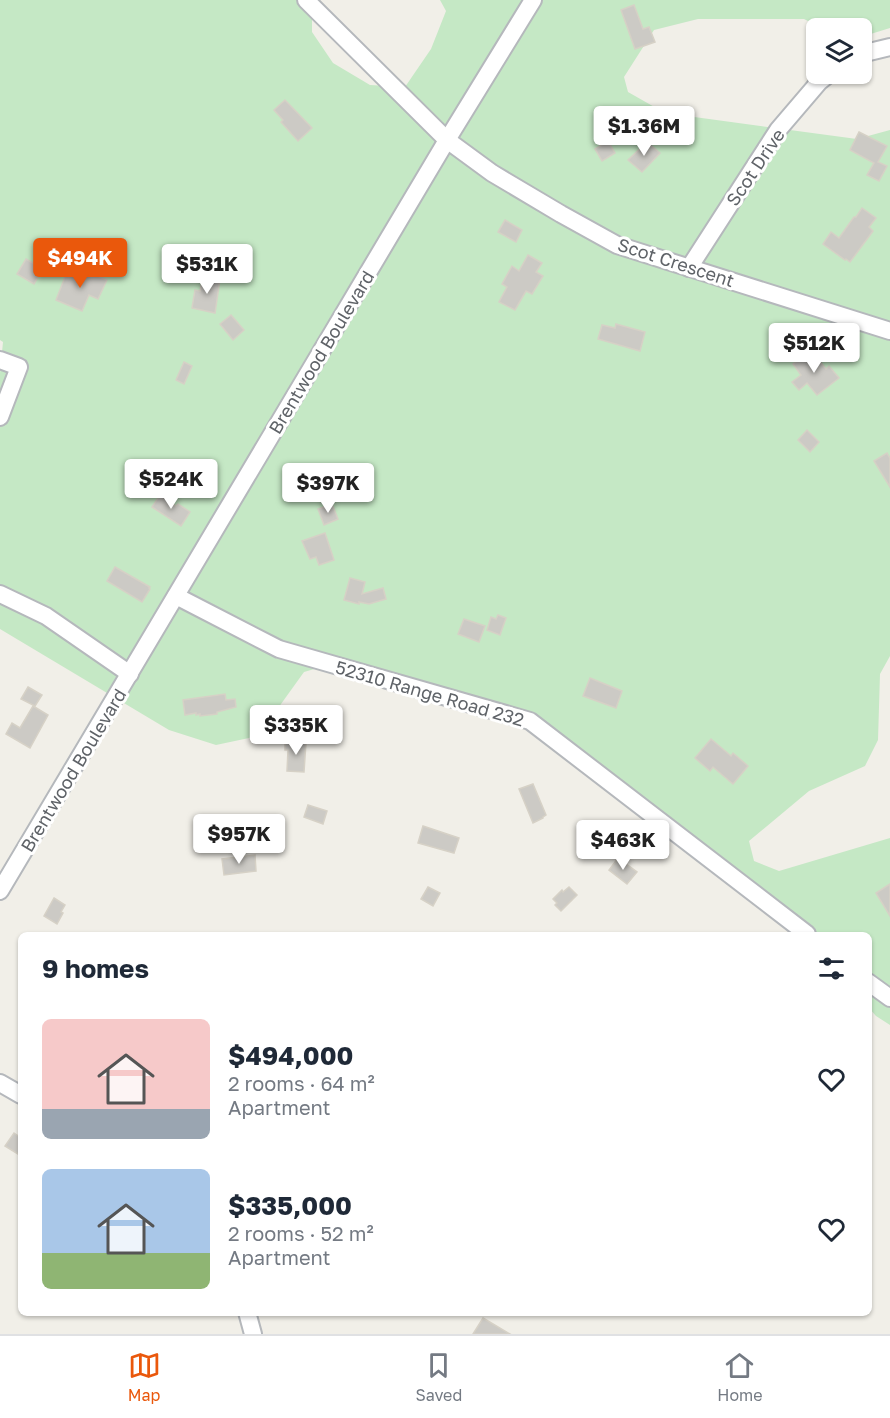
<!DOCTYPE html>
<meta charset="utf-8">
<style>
body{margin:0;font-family:"Golos Text",sans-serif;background:#f6f6f7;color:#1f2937;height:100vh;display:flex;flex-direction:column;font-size:22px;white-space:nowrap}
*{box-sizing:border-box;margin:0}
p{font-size:20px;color:#747a83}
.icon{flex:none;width:33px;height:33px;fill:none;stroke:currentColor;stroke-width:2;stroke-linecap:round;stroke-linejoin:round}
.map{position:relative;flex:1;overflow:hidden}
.side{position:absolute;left:18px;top:932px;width:854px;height:384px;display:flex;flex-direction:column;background:#fff;border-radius:9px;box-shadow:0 2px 4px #0004}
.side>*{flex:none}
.buttons{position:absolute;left:806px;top:18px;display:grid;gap:12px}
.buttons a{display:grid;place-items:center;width:66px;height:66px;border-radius:9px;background:#fff;box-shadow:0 2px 4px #0004;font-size:30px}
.price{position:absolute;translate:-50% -51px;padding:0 14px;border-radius:6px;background:#fff;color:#222;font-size:20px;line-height:39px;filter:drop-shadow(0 2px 3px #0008)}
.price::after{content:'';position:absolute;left:50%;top:36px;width:18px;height:14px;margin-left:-9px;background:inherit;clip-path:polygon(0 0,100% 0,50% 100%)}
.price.on{background:#ea580c;color:#fff}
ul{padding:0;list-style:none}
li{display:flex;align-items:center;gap:18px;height:150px;padding:0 24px}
li span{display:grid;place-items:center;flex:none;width:168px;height:120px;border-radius:9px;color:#555}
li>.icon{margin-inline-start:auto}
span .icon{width:72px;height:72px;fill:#fffc;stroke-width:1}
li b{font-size:26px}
h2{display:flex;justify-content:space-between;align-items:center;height:72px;padding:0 24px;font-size:26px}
.menu{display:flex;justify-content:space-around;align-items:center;height:84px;border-top:2px solid #e0e1e3;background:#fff;font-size:16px;color:#747a83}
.menu a{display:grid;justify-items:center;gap:3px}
.menu .on{color:#ea580c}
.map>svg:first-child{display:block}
.green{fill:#c5e8c5}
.building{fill:#cccac5;stroke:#d6d1c6;stroke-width:1.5}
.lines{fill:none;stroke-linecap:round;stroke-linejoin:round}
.minor-casing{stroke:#b5b8bc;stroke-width:20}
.minor{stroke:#fff;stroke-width:16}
.labels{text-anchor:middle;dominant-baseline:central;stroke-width:6;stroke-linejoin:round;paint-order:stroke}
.street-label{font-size:18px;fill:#5f6368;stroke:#fff}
</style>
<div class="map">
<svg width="890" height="1334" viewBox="0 0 890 1334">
<rect width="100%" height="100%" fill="#f1efe8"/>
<polygon class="green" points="0,0 312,0 312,32 333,63 370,85 405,87 431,49 446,11 440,0 890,0 890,28 861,37 861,28 822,28 804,19 698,19 654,30 624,77 628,92 665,113 857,139 890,130 890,656 880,674 878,740 865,766 809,791 749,841 754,861 779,871 890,838 890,1025 876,1016 869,1008 868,934 804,934 510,710 335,663 304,672 258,736 216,745 169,730 0,629 0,373 3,342 0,340"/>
<g class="building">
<polygon points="634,5 643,29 649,27 655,42 635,49 621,10"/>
<polygon points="285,100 312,128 298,141 281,122 283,120 274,110"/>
<polygon points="859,132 887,146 878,162 887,166 879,181 867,175 874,163 850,150"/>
<polygon points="608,141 615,153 602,161 595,149"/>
<polygon points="647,142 660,153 642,172 628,160"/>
<polygon points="862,208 876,218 869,227 873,231 850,262 846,259 845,260 823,244 831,232 839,238 854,217 856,217"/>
<polygon points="505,220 522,230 516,242 498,232"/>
<polygon points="224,249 240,265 230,275 214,260"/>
<polygon points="528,255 542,263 536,272 543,276 532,294 526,291 515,310 499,302 507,287 502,284 512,266 519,271"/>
<polygon points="26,259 43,269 34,284 17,274"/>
<polygon points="68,269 83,276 86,271 107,280 98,299 89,295 82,311 56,300"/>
<polygon points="203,276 220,279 215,313 192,308 195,290 200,291"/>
<polygon points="231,315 244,330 233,340 220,324"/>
<polygon points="616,324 645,332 640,351 598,339 602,325 615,328"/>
<polygon points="811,350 826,369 829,366 839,378 817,395 807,383 799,390 792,382 801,375 793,364"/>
<polygon points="184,362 192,366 184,384 176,380"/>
<polygon points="807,430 819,442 810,452 798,440"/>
<polygon points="887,453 890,458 890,487 874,461"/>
<polygon points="160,495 176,506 178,504 190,512 181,526 152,507"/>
<polygon points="332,504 338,519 324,525 318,509"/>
<polygon points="325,533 334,560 319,565 316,557 310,559 302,541"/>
<polygon points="115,567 150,587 149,588 150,589 142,602 107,581"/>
<polygon points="350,578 365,582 362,594 383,588 386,599 369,604 359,602 359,604 344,600"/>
<polygon points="498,615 506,618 500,635 487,630 491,617 496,619"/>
<polygon points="464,619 485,626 479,642 458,634"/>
<polygon points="590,678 622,691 616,708 583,696"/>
<polygon points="28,687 42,695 35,706 21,699"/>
<polygon points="225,694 226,700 235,699 236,707 217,712 217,714 200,716 200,714 196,715 196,713 185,715 183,700"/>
<polygon points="33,706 48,715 30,748 6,734 12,723 20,728"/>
<polygon points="711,739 731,756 733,753 748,766 733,784 713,767 710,771 695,758"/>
<polygon points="285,741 306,742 304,772 287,771 288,750 285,750"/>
<polygon points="533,784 546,815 543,817 543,818 533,823 519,789"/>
<polygon points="308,805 327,811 323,824 304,817"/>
<polygon points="423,826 459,838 454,853 418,843"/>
<polygon points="255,855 256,871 224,875 222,859"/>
<polygon points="618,858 637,872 627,884 609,870"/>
<polygon points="890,884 890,916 876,893"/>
<polygon points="428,887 440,893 433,906 421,899"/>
<polygon points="569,887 577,895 561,911 555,905 557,903 553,899 562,890 563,892"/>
<polygon points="54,898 65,905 61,912 63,913 57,924 44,916"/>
<polygon points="14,1133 21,1138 21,1156 5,1146"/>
<polygon points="483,1318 510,1334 473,1334"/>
</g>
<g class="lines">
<g class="minor-casing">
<g id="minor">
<polyline points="306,0 447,140 492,173 561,214 617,245 890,331"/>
<polyline points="861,54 890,47"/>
<polyline points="689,268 778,130 819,82 829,74"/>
<polyline points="0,360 19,367 0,417"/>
<polyline points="0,594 46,616 130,674"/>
<polyline points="176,596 279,649 530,721 807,934"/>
<polyline points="0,891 447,140 533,0"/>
<polyline points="868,982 890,998"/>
<polyline points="0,1083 21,1095"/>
<polyline points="247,1312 253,1334"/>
</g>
</g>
<use href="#minor" class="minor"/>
</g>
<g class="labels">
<g class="street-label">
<text transform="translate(755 167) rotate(-56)">Scot Drive</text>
<text transform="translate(676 262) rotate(18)">Scot Crescent</text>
<text transform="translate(321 352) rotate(-59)">Brentwood Boulevard</text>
<text transform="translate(430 693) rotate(16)">52310 Range Road 232</text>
<text transform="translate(73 770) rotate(-59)">Brentwood Boulevard</text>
</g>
</g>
</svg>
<div class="buttons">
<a><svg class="icon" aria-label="layers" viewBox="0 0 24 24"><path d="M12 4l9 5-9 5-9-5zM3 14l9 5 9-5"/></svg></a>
</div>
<b class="price" style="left:644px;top:157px">$1.36M</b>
<b class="price on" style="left:80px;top:289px">$494K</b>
<b class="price" style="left:207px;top:295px">$531K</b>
<b class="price" style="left:814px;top:374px">$512K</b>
<b class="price" style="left:171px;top:510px">$524K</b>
<b class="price" style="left:328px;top:514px">$397K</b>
<b class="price" style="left:296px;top:756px">$335K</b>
<b class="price" style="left:239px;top:865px">$957K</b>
<b class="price" style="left:623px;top:871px">$463K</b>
<section class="side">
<h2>9 homes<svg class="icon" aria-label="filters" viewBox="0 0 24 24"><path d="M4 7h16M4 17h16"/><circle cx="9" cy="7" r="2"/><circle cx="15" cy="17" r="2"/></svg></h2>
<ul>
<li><span style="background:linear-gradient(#f6c9c9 75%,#9aa5b1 0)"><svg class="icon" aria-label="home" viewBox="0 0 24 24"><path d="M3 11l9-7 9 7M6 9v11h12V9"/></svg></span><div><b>$494,000</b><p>2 rooms · 64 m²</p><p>Apartment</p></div><svg class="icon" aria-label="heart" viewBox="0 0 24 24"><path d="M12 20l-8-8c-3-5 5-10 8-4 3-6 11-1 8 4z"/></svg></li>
<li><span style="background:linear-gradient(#a9c7e8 70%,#8fb573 0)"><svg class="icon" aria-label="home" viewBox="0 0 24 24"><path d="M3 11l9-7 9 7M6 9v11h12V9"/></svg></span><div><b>$335,000</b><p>2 rooms · 52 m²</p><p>Apartment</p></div><svg class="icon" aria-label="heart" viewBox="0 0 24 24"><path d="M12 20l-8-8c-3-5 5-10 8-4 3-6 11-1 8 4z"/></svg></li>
</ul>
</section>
</div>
<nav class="menu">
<a class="on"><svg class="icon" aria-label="map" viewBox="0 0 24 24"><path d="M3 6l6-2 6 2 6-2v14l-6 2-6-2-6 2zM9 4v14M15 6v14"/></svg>Map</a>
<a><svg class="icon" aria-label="saved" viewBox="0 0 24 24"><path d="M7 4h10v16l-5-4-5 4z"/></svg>Saved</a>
<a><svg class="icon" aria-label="home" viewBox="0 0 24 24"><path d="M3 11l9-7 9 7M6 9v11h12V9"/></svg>Home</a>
</nav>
